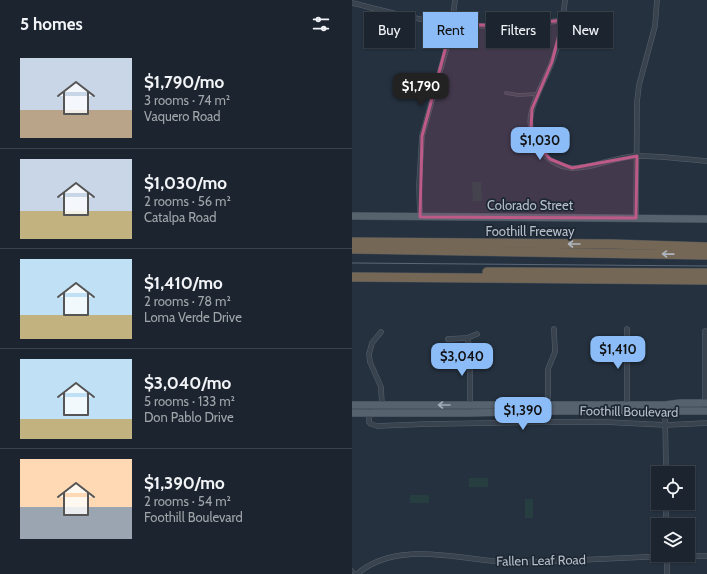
<!DOCTYPE html>
<meta charset="utf-8">
<style>
body{margin:0;font-family:Cabin,sans-serif;background:#252d37;color:#f1f3f6;height:100vh;display:flex;flex-direction:column;font-size:15px;white-space:nowrap}
*{box-sizing:border-box;margin:0}
p{font-size:13px;color:#a0a5aa}
.icon{flex:none;width:22px;height:22px;fill:none;stroke:currentColor;stroke-width:2;stroke-linecap:round;stroke-linejoin:round}
.map{position:relative;flex:1;overflow:hidden}
.panel{display:flex;flex-direction:column;background:#1c252f;width:352px}
.panel>*{flex:none}
.top-card{position:absolute;left:12px;top:12px;width:283px;height:36px;display:flex;gap:8px}
.tools{position:absolute;left:299px;top:466px;display:grid;gap:8px}
.tools a{display:grid;place-items:center;width:44px;height:44px;border-radius:0px;background:#1c252f;box-shadow:0 1px 3px #0004,0 0 0 1px #3a424b;font-size:20px}
.price{position:absolute;translate:-50% -34px;padding:0 9px;border-radius:8px;background:#8cbcf7;color:#111;font-size:13px;line-height:26px;filter:drop-shadow(0 1px 2px #0008)}
.price::after{content:'';position:absolute;left:50%;top:24px;width:12px;height:9px;margin-left:-6px;background:inherit;clip-path:polygon(0 0,100% 0,50% 100%)}
.price.current{background:#222;color:#fff}
ul{padding:0;list-style:none}
li{display:flex;align-items:center;gap:12px;height:100px;padding:0 20px}
li+li{border-top:1px solid #3a424b}
li span{display:grid;place-items:center;flex:none;width:112px;height:80px;border-radius:0px;color:#555}
li>.icon{margin-inline-start:auto}
span .icon{width:48px;height:48px;fill:#fffc;stroke-width:1}
li b{font-size:17px}
h2{display:flex;justify-content:space-between;align-items:center;height:48px;padding:0 20px;font-size:17px}
.tag{padding:0 14px;border-radius:0px;background:#1c252f;box-shadow:0 1px 3px #0004,0 0 0 1px #3a424b;font-size:14px;line-height:36px}
.tag.current{background:#8cbcf7;color:#111}
main{display:flex;flex:1;min-height:0}
.map>svg:first-child{display:block}
.green{fill:#273e40}
.lines{fill:none;stroke-linecap:round;stroke-linejoin:round}
.lane-casing{stroke:#57616c;stroke-width:3.5}
.street-casing{stroke:#57616c;stroke-width:5.5}
.primary-casing{stroke:#424c58;stroke-width:8}
.highway-casing{stroke:#444e59;stroke-width:10}
.lane{stroke:#39434f;stroke-width:2.5}
.street{stroke:#39434f;stroke-width:4.5}
.primary{stroke:#57626f;stroke-width:7}
.highway{stroke:#756756;stroke-width:9}
.tram{stroke:#5b6876;stroke-width:1}
.oneway{stroke:#afb5be}
.oneway2{stroke:#a2acb7}
.marked{fill:#bd5a87;fill-opacity:0.2;stroke:#bd5a87;stroke-width:3;stroke-linejoin:round}
.labels{text-anchor:middle;dominant-baseline:central;stroke-width:3.5;stroke-linejoin:round;paint-order:stroke}
.street-label{font-size:13px;fill:#b5bec9;stroke:#1e2834}
</style>
<main>
<section class="panel">
<h2>5 homes<svg class="icon" aria-label="filters" viewBox="0 0 24 24"><path d="M4 7h16M4 17h16"/><circle cx="9" cy="7" r="2"/><circle cx="15" cy="17" r="2"/></svg></h2>
<ul>
<li><span style="background:linear-gradient(#c9d6e8 65%,#b9a48a 0)"><svg class="icon" aria-label="home" viewBox="0 0 24 24"><path d="M3 11l9-7 9 7M6 9v11h12V9"/></svg></span><div><b>$1,790/mo</b><p>3 rooms · 74 m²</p><p>Vaquero Road</p></div></li>
<li><span style="background:linear-gradient(#c9d6e8 65%,#c2b280 0)"><svg class="icon" aria-label="home" viewBox="0 0 24 24"><path d="M3 11l9-7 9 7M6 9v11h12V9"/></svg></span><div><b>$1,030/mo</b><p>2 rooms · 56 m²</p><p>Catalpa Road</p></div></li>
<li><span style="background:linear-gradient(#bfe0f5 70%,#c2b280 0)"><svg class="icon" aria-label="home" viewBox="0 0 24 24"><path d="M3 11l9-7 9 7M6 9v11h12V9"/></svg></span><div><b>$1,410/mo</b><p>2 rooms · 78 m²</p><p>Loma Verde Drive</p></div></li>
<li><span style="background:linear-gradient(#bfe0f5 75%,#c2b280 0)"><svg class="icon" aria-label="home" viewBox="0 0 24 24"><path d="M3 11l9-7 9 7M6 9v11h12V9"/></svg></span><div><b>$3,040/mo</b><p>5 rooms · 133 m²</p><p>Don Pablo Drive</p></div></li>
<li><span style="background:linear-gradient(#ffd9b3 60%,#9aa5b1 0)"><svg class="icon" aria-label="home" viewBox="0 0 24 24"><path d="M3 11l9-7 9 7M6 9v11h12V9"/></svg></span><div><b>$1,390/mo</b><p>2 rooms · 54 m²</p><p>Foothill Boulevard</p></div></li>
</ul>
</section>
<div class="map">
<svg width="355" height="574" viewBox="0 0 355 574">
<rect width="100%" height="100%" fill="#25313f"/>
<g class="green">
<polygon points="120,182 129,182 130,201 121,201"/>
<rect x="117" y="478" width="19" height="9"/>
<rect x="58" y="495" width="19" height="8"/>
<rect x="173" y="499" width="8" height="19"/>
</g>
<g class="lines">
<g class="lane-casing">
<g id="lane">
<polyline points="154,93 166,95 186,94"/>
<polyline points="0,570 3,574"/>
</g>
</g>
<g class="street-casing">
<g id="street">
<path d="M213,0c-2,21 -5,42 -13,62 -6,16 -16,32 -20,48 -4,14 -1,26 7,38 28,39 62,9 98,8 23,0 47,3 70,5"/>
<path d="M0,3c33,8 68,18 102,21 37,4 73,2 109,-4"/>
<polyline points="68,217 67,185 70,136 97,39 100,24 103,0"/>
<polyline points="284,218 285,102 287,85 303,26 305,0"/>
<polyline points="275,329 275,407"/>
<polyline points="29,332 20,343 17,354 18,362 29,387 30,406"/>
<polyline points="115,338 118,348 118,406"/>
<polyline points="96,339 115,338 125,334"/>
<polyline points="196,406 196,369 203,352 202,329"/>
<polyline points="313,408 314,473"/>
<polyline points="17,411 17,422 19,424 25,426 75,424 200,422 253,422 314,425 355,423"/>
<polyline points="353,411 353,331"/>
<polyline points="314,503 314,525"/>
<polyline points="315,555 315,574"/>
<path d="M5,574c41,-36 108,-13 157,-11l153,-7h40"/>
</g>
</g>
<g class="primary-casing">
<g id="primary">
<polyline points="0,216 355,219"/>
<polyline points="0,405 313,405 328,403 355,403"/>
<polyline points="0,413 118,413 197,411 355,411"/>
</g>
</g>
<g class="highway-casing">
<g id="highway">
<polyline points="0,242 261,244 355,247"/>
<polyline points="0,249 355,255"/>
<polyline points="135,272 355,273"/>
<polyline points="0,277 355,280"/>
</g>
</g>
<use href="#lane" class="lane"/>
<use href="#street" class="street"/>
<use href="#primary" class="primary"/>
<use href="#highway" class="highway"/>
<polyline class="tram" points="0,263 355,266"/>
</g>
<defs><path id="oneway-shaft" d="M-6 0H5M1.5-3L5.5 0L1.5 3" fill="none" stroke-width="1.6" stroke-linecap="round" stroke-linejoin="round"/></defs>
<g class="oneway">
<use href="#oneway-shaft" transform="translate(222 244) rotate(-180)"/>
<use href="#oneway-shaft" transform="translate(316 254) rotate(-179)"/>
</g>
<use class="oneway2" href="#oneway-shaft" transform="translate(92 405) rotate(180)"/>
<path class="marked" d="M211,20l-11,42 -20,47 -1,21 3,11 16,18 22,9 65,-12 -1,62 -216,-1 2,-81 30,-112 61,2z"/>
<g class="labels">
<g class="street-label">
<text x="178" y="205">Colorado Street</text>
<text x="178" y="231">Foothill Freeway</text>
<text transform="translate(277 411) rotate(1)">Foothill Boulevard</text>
<text transform="translate(189 560) rotate(-1)">Fallen Leaf Road</text>
</g>
</g>
</svg>
<div class="tools">
<a><svg class="icon" aria-label="locate" viewBox="0 0 24 24"><circle cx="12" cy="12" r="6"/><path d="M12 2v4M12 18v4M2 12h4M18 12h4"/></svg></a>
<a><svg class="icon" aria-label="layers" viewBox="0 0 24 24"><path d="M12 4l9 5-9 5-9-5zM3 14l9 5 9-5"/></svg></a>
</div>
<b class="price current" style="left:69px;top:107px">$1,790</b>
<b class="price" style="left:188px;top:161px">$1,030</b>
<b class="price" style="left:266px;top:370px">$1,410</b>
<b class="price" style="left:110px;top:377px">$3,040</b>
<b class="price" style="left:171px;top:431px">$1,390</b>
<div class="top-card">
<a class="tag">Buy</a>
<a class="tag current">Rent</a>
<a class="tag">Filters</a>
<a class="tag">New</a>
</div>
</div>
</main>
